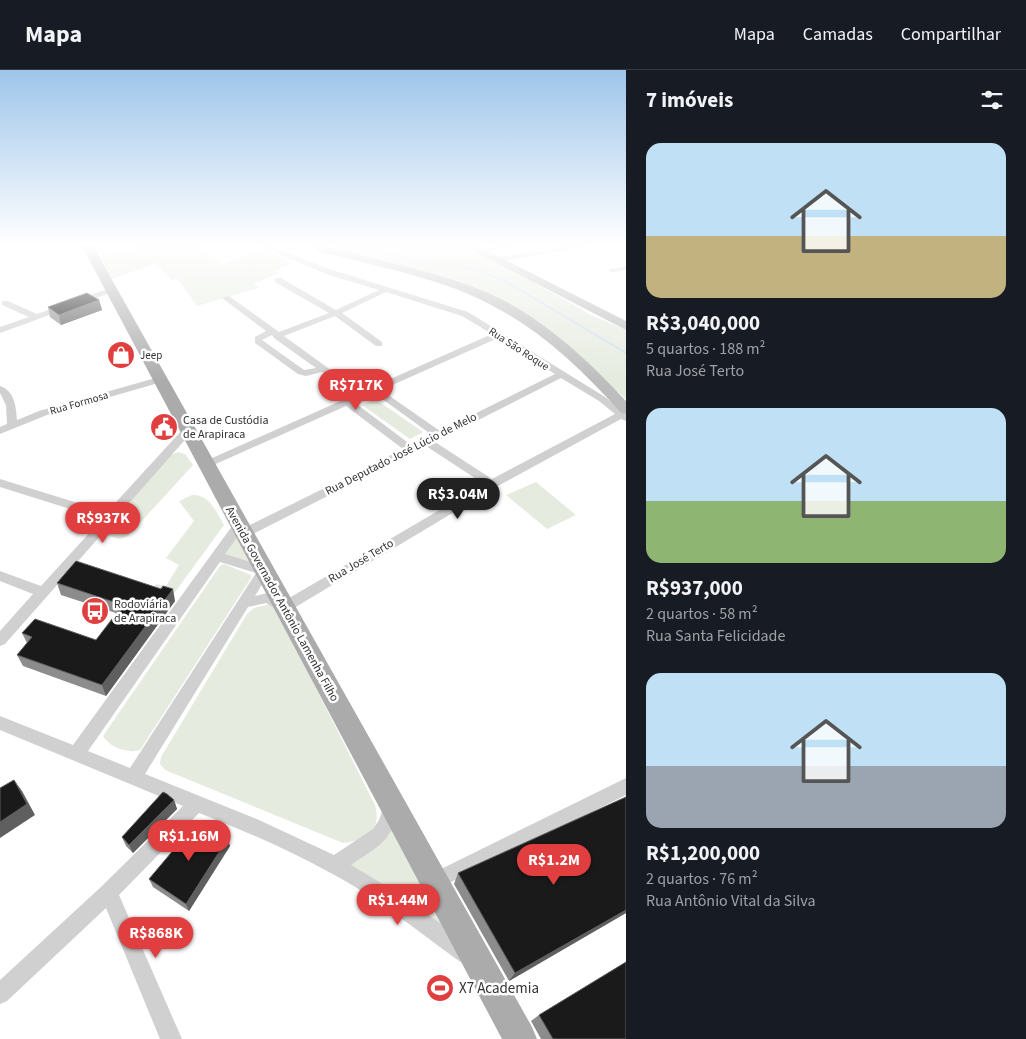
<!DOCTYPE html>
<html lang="pt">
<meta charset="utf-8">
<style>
body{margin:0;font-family:"Source Sans 3",sans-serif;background:#242831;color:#f1f3f6;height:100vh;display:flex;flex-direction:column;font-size:19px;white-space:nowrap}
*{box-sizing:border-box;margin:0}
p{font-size:16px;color:#9ea1a6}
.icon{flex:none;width:28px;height:28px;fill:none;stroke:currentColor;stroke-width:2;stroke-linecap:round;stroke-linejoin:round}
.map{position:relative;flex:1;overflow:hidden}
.sheet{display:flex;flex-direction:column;background:#171b24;width:400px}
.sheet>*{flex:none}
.price{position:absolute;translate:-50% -42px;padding:0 11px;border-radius:18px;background:#e03e3f;color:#fff;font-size:16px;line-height:32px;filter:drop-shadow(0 1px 2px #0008)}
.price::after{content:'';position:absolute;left:50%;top:30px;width:15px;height:11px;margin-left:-8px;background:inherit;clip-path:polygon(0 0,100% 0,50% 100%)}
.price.on{background:#222;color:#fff}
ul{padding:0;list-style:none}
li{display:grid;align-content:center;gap:10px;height:265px;padding:0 20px}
li span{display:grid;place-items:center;height:155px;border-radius:15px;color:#555}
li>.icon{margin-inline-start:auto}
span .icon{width:90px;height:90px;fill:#fffc;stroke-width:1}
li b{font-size:21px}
h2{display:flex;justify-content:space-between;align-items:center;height:60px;padding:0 20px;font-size:21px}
header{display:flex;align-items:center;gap:30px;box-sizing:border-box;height:70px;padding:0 25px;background:#171b24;border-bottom:1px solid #363941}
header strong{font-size:24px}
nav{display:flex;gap:28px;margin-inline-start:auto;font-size:18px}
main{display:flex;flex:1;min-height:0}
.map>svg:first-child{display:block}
.green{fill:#e5ebdf}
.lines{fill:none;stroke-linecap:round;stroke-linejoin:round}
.stream{stroke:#cfdfed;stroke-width:2}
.street{fill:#d0d0d0;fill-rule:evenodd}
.secondary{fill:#bdbdbd;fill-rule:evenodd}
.primary{fill:#ababab;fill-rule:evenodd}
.wall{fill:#8c8c8c}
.shaded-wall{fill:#5f5f5f}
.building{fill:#1a1a1a;stroke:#5f5f5f}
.labels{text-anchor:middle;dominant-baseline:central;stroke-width:5;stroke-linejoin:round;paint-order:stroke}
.far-street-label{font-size:11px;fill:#333;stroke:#fff}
.far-poi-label{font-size:11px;fill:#333;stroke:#fff;text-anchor:start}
.poi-label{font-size:12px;fill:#333;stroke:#fff;text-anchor:start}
.street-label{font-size:12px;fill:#333;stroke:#fff}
.near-poi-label{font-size:15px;fill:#333;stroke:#fff;text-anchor:start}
</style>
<header>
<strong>Mapa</strong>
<nav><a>Mapa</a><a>Camadas</a><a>Compartilhar</a></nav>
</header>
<main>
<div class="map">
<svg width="626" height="969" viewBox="0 0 626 969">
<rect width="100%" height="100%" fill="#fff"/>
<g class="green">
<polygon points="142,176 203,176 221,195 261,178 292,193 275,201 279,203 254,214 259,218 197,236 178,209 171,210 156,193 110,210 98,187"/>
<polygon points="331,176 471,176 591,245 626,260 626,329 533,250 496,226 457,211"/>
<polygon points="375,329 423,362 410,369 362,335"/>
<polygon points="178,382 185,384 193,395 128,466 120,469 100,463 168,386"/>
<polygon points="536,412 576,445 547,459 506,425"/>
<path d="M192,425c18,-1 24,17 32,30l-54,74 -19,-8 5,-7 10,2 13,-21 -13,-7 28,-37 -15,-20z"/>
<polygon points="239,455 264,501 217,486"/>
<path d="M224,494l27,11v3l-111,172c-12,4 -31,-3 -37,-14l117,-170z"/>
<path d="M270,534l6,5 99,196c7,26 -9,36 -32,38l-178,-73 -5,-6 1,-7 86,-143 7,-6z"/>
<polygon points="392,737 476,892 335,795 379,765"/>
</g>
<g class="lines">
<polyline class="stream" points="359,176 419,192 475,199 505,211 626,283"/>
<g class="street">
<path d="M260,176h10l62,24 136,42 137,85 21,16v8l-5,-2 -125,68 -207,124c-9,2 -15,-3 -23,-8l-18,4 -103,167 114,46 75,35 39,-26 6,-9 7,-19 6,-2 6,2 3,6c-12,37 -20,37 -50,58l50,30 72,52 3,7 -3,7 -7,3 -7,-3c-43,-31 -85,-66 -132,-90 -41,-22 -84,-41 -128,-58l-80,82 63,144h-22l-54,-131 -99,93 -7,3v-24l102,-94 81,-80 -183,-76v-14l73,29 162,-223h8l2,3 -3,4 161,-80 -57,-43 -137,61h-8l-1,-2 1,-2 153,-68 -32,-23 -16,4 -8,-2 -43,-31v-6l11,-6 -44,-33 7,-2 50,36 50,-19 -54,-31v-4h6l55,32 43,-20 -53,-16zM386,222l76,24 30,18 -131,58 -77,-56 51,-20 41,30h6v-4l-40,-29zM272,265l2,3 42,30 -12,2 -42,-30zM498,268l57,36 -115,57 -59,-41zM561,308l38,23 16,13 -123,65 -57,-37zM374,323l58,42 -21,10 -57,-43zM426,376l58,38 -200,117 -16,-8 -13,3 15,-25 -1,-3 -44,-14 13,-18 5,2 4,-1zM220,492l36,11 -126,195 -42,-17z"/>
<polygon points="498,176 514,176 479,184 475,182"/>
<polygon points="572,176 591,176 497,192 493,190 497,188"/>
<polygon points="626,196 626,200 612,202 608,200"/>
<polygon points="108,219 115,221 0,263 0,257 29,247 2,235 2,231 8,231 37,244"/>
<path d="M159,307l5,3 -2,2 -115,33 -47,19v-7l7,-3 -1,-19 -6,-12v-7c15,5 16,21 17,34l22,-9z"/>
<polygon points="187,358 191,359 192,361 191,363 5,574 0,576 0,561 33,524 0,511 0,501 41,516 102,449 0,417 0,409 107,442 183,359"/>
<polygon points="626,708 626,725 441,817 435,820 429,817 426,811 429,805"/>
</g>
<g class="secondary">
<path d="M310,176c26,0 52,10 78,16 36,9 71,18 105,33 51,24 95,65 133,106v13l-5,-1c-59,-66 -114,-112 -202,-136 -26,-8 -54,-14 -81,-21 -8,-2 -21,-4 -28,-10z"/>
<polygon points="464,176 478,176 626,251 626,260"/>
</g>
<polygon class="primary" points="82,176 93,176 532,957 537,969 502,969"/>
</g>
<g class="wall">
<polygon points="99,230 102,240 61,255 50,247 48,237"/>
<polygon points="57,513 175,531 106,626 23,596 17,585 27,573 22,563 96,570 116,543 61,525"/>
<polygon points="626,727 626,843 509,911 454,814 458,803"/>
<polygon points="174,730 177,739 133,783 126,776 122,767"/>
<polygon points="230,776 189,841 153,817 149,809"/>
<polygon points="539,945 626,969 541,969 531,951"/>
</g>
<g class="shaded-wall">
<polygon points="99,230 102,240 61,255 59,245"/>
<polygon points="173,519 175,531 106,626 102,615"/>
<polygon points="14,710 22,721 35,745 0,768 0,752"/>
<polygon points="174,730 177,739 133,783 129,775"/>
<polygon points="228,768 230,776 189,841 186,834"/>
<polygon points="626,840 626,843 509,911 515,903"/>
</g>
<g class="building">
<polygon points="87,223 99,230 59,245 48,237"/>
<polygon points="76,491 161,519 163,516 173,519 102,615 17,585 32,567 22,563 35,549 96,570 123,535 57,513"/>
<polygon points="14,710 27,734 0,752 0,718"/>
<polygon points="163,722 167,724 174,730 129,775 122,767"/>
<polygon points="626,727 626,840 515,903 458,803"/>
<polygon points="198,751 228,768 186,834 149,809"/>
<polygon points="626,892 626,969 553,969 539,945"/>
</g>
<linearGradient id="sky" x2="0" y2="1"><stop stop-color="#9ec5ea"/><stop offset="0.56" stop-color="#fff"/><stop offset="1" stop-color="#fff" stop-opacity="0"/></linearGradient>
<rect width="626" height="312" fill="url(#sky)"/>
<defs>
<g id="shop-disc" transform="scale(1.4375)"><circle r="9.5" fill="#e03e3f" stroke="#fff"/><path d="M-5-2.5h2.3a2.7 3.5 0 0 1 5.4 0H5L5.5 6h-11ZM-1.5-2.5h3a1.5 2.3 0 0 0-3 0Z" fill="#fff"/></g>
<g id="civic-disc" transform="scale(1.4375)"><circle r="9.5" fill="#e03e3f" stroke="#fff"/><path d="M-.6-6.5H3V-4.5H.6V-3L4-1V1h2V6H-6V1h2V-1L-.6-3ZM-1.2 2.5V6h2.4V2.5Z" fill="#fff"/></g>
<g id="bus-disc" transform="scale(1.4375)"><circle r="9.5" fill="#e03e3f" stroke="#fff"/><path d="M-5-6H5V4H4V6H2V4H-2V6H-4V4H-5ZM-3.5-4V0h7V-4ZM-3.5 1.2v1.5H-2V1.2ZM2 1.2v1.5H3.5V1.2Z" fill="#fff"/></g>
<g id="stadium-disc" transform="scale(1.4375)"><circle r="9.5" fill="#e03e3f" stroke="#fff"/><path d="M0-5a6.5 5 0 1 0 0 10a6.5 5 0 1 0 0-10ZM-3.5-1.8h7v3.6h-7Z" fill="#fff"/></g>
</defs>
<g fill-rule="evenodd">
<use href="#shop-disc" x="121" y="285"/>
<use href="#civic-disc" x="164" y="357"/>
<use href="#bus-disc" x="95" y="541"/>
<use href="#stadium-disc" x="440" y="918"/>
</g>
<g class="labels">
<g class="far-street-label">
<text transform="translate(519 279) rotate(33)">Rua São Roque</text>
<text transform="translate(79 333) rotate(-16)">Rua Formosa</text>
</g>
<g class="far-poi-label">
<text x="140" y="285">Jeep</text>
</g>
<g class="poi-label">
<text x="183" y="350">Casa de Custódia<tspan x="183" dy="14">de Arapiraca</tspan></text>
<text x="114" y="534">Rodoviária<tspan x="114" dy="14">de Arapiraca</tspan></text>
</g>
<g class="street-label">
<text transform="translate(401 384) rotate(-27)">Rua Deputado José Lúcio de Melo</text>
<text transform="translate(361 491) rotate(-31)">Rua José Terto</text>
<text transform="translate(282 534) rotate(61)">Avenida Governador Antônio Lamenha Filho</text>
</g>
<g class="near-poi-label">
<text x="459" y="918">X7 Academia</text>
</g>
</g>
</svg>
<b class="price" style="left:356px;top:341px">R$717K</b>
<b class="price on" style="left:458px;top:450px">R$3.04M</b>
<b class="price" style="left:103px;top:474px">R$937K</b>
<b class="price" style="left:189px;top:792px">R$1.16M</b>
<b class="price" style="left:554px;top:816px">R$1.2M</b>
<b class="price" style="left:398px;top:856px">R$1.44M</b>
<b class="price" style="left:156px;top:889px">R$868K</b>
</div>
<section class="sheet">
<h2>7 imóveis<svg class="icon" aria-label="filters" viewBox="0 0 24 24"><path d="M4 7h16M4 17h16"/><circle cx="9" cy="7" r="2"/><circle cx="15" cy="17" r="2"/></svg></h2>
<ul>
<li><span style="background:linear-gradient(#bfe0f5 60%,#c2b280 0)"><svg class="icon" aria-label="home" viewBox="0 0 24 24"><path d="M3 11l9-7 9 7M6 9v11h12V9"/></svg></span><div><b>R$3,040,000</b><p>5 quartos · 188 m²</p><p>Rua José Terto</p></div></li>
<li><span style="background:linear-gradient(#bfe0f5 60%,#8fb573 0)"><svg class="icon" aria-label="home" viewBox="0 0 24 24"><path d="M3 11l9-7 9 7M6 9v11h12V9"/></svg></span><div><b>R$937,000</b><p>2 quartos · 58 m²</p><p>Rua Santa Felicidade</p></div></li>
<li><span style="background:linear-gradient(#bfe0f5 60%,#9aa5b1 0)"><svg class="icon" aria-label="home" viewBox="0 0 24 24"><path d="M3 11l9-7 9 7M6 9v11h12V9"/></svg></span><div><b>R$1,200,000</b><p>2 quartos · 76 m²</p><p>Rua Antônio Vital da Silva</p></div></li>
</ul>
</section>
</main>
